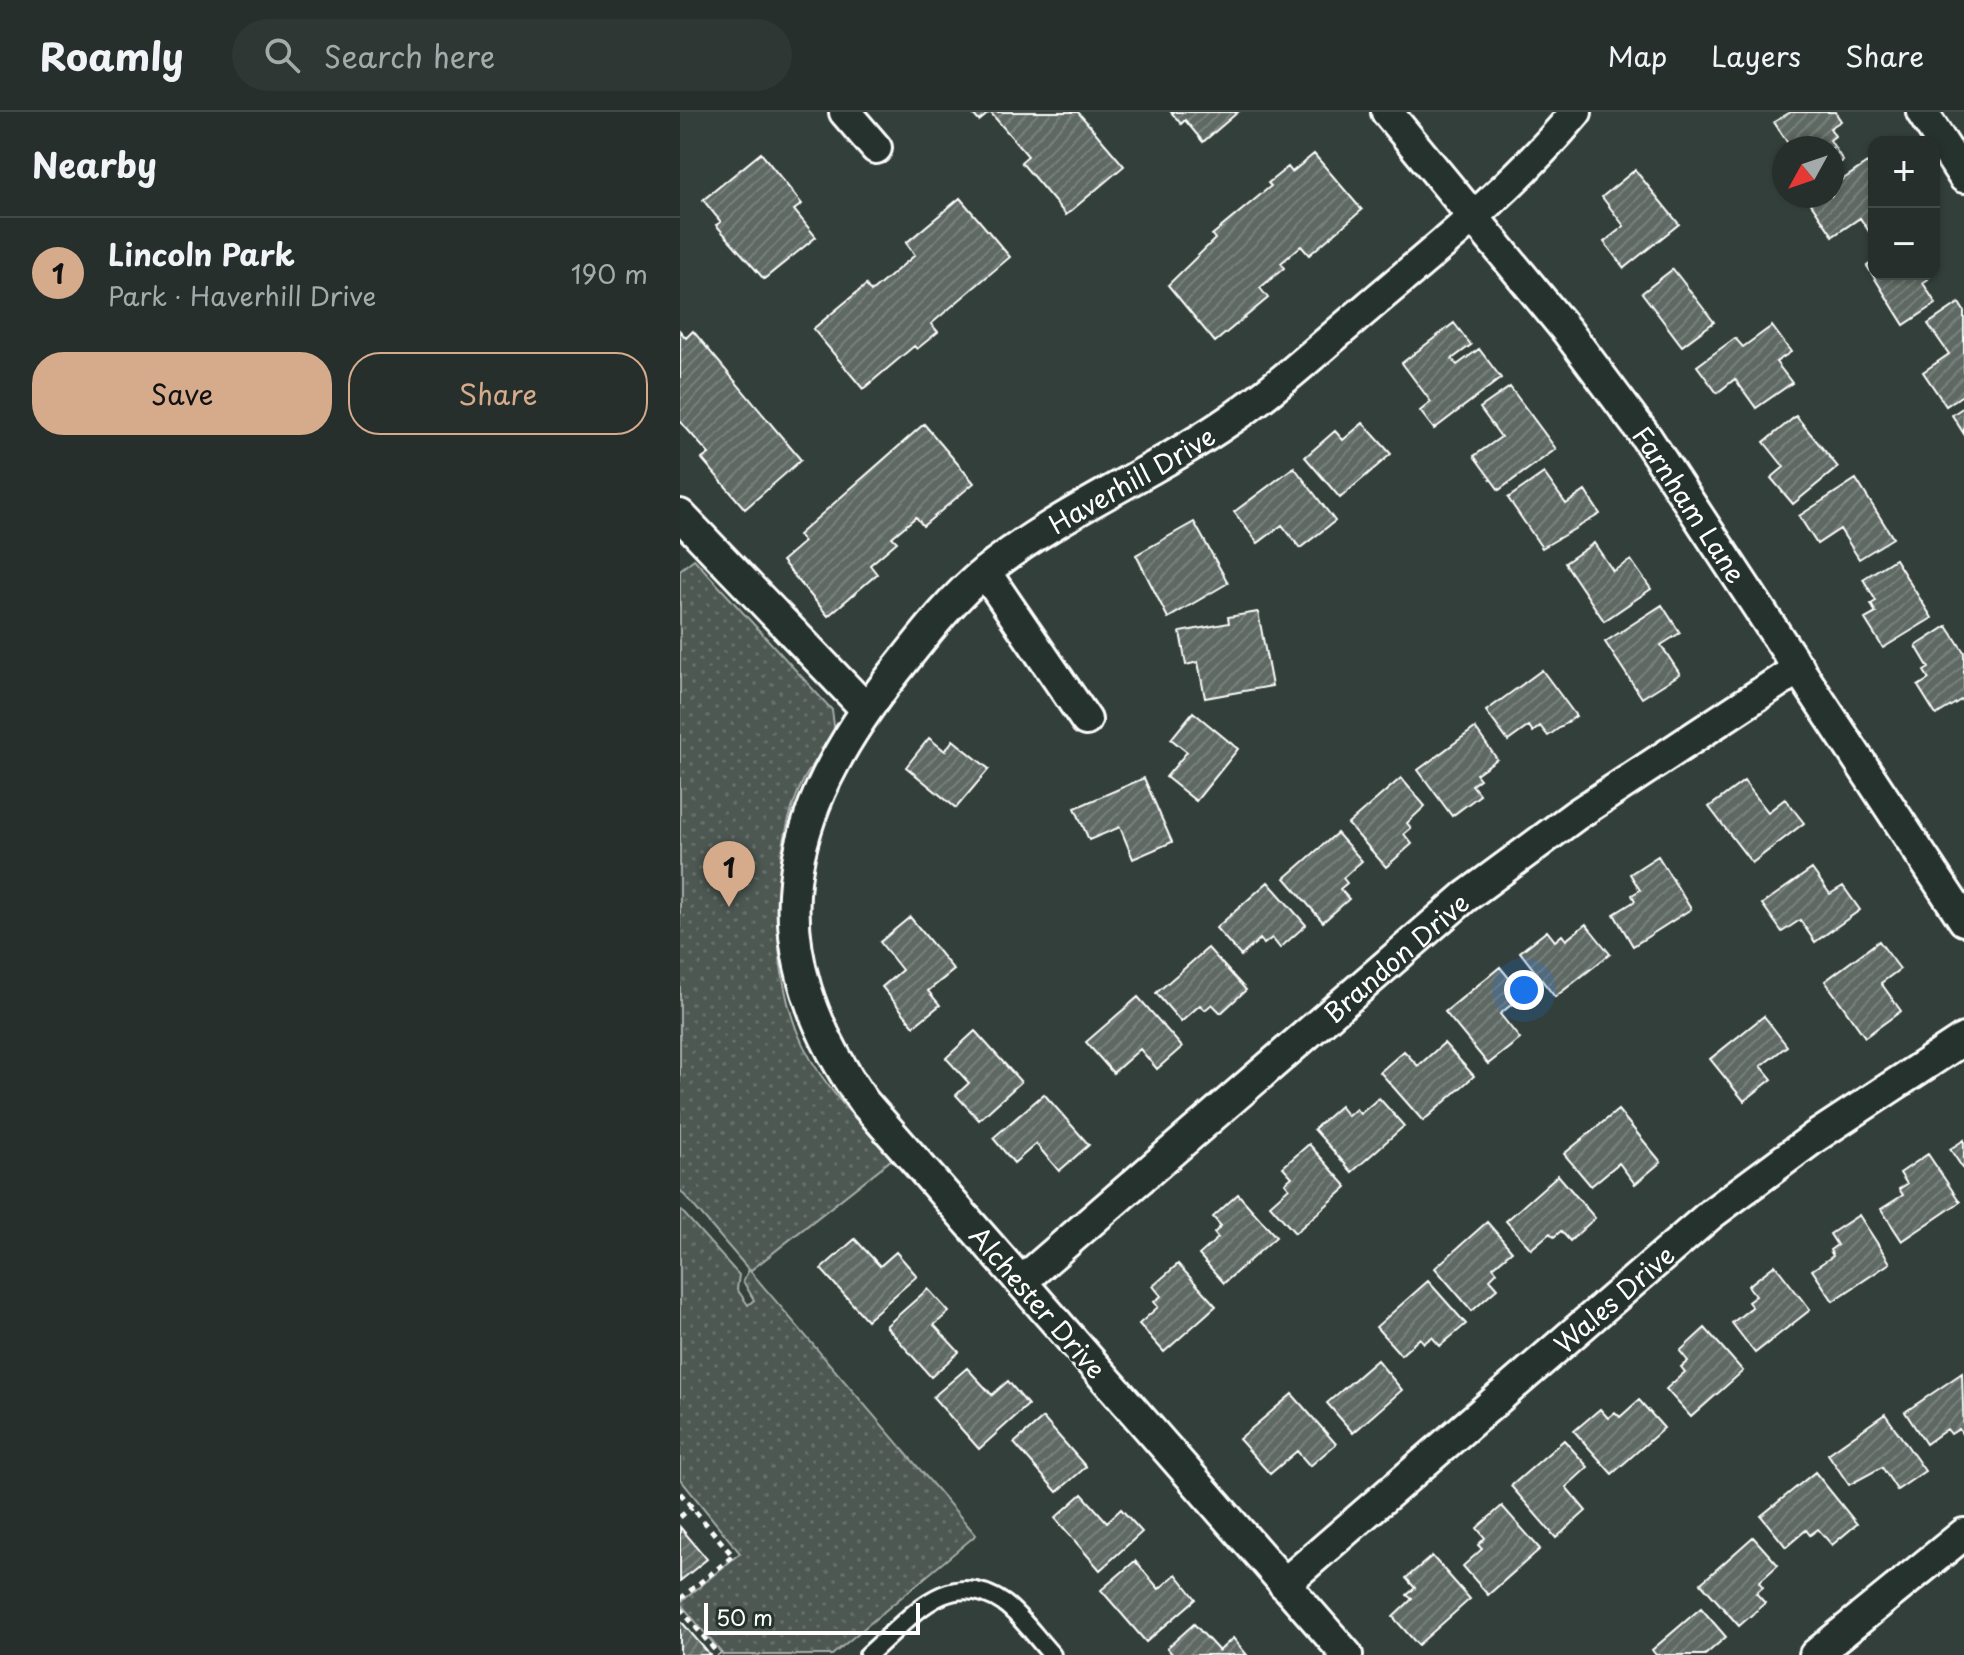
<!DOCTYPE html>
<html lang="en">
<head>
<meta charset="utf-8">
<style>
	:root { --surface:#262f2c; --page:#2e3734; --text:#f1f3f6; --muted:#a4a9a9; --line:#424a48; --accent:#d6ab8b }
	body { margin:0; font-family:"Playpen Sans",sans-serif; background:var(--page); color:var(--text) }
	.controls { position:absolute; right:24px; top:24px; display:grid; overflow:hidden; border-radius:16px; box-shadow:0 2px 6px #0004 }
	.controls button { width:72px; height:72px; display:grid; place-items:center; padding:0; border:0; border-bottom:2px solid var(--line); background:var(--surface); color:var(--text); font:40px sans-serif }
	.compass { position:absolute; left:1092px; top:24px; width:72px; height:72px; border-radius:50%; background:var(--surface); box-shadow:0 2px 6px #0004; rotate:230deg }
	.scale { position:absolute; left:24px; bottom:20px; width:216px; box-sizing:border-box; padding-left:8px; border:4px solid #fff; border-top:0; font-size:22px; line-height:28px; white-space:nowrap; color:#fff; -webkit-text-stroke:6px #26332d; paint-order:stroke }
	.you { position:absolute; left:844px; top:878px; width:28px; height:28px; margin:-20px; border:6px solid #fff; border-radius:50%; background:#1a73e8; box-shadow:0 0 0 12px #1a73e833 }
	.badge { display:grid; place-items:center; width:52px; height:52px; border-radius:50%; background:var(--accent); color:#111; font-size:26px; font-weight:700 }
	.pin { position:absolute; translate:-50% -66px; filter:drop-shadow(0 2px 4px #0008) }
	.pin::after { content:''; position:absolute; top:42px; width:28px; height:24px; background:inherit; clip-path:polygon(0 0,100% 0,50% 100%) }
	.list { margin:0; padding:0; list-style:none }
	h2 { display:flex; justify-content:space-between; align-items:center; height:104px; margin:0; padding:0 32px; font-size:34px }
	h2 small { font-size:26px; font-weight:400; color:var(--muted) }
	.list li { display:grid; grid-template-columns:52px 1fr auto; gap:24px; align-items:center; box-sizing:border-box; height:112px; padding:0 32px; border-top:2px solid var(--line) }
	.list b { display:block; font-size:30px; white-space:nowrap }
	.list p { margin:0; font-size:26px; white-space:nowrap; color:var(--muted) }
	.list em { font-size:26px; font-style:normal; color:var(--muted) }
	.actions { display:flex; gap:16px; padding:24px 32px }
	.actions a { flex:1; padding:18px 0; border:2px solid var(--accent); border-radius:32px; text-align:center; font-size:28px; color:var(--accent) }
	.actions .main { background:var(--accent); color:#111 }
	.icon { flex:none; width:44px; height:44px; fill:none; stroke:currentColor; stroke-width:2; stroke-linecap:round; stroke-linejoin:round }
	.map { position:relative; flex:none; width:1284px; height:1543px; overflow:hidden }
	header { display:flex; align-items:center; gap:48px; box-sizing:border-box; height:112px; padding:0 40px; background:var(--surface); border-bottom:2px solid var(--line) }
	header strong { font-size:38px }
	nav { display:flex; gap:44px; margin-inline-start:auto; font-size:28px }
	.search { width:560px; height:72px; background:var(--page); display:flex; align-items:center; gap:20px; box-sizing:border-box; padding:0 28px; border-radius:44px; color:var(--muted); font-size:30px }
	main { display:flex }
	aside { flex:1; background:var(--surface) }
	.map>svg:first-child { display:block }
</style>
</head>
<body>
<header>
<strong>Roamly</strong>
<div class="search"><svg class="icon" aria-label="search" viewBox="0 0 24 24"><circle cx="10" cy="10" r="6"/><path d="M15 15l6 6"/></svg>Search here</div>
<nav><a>Map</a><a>Layers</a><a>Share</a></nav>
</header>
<main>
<aside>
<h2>Nearby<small></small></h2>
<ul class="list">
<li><span class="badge">1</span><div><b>Lincoln Park</b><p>Park · Haverhill Drive</p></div><em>190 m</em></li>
</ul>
<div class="actions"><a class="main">Save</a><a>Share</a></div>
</aside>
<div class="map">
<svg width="1284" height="1543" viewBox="0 0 1284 1543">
	<defs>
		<pattern id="grass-dots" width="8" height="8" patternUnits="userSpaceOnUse" patternTransform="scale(2)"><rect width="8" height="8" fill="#4d5853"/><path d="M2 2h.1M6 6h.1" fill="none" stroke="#68716d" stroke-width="1.8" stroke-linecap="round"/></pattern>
		<pattern id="building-hatch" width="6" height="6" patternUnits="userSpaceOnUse" patternTransform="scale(2)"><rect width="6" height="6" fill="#5f6964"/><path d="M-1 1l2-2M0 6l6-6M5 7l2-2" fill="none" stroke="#77807b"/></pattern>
	</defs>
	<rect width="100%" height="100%" fill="#333f3a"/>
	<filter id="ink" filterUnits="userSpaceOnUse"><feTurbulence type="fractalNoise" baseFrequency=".0125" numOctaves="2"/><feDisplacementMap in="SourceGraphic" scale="16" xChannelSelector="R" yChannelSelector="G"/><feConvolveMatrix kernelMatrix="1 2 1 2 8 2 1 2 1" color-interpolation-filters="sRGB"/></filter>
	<g filter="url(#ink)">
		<!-- grass -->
		<path fill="url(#grass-dots)" stroke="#a6aca9" stroke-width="2" d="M14 447 152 598 155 621C145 636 133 651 124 667 90 734 90 850 117 919 136 968 178 1009 212 1047L70 1159 296 1423 152 1543H43L0 1491 60 1441 0 1367V1097L59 1163 57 1177 68 1193 74 1188 63 1169 69 1158 0 1078V458Z"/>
		<!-- building -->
		<path fill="url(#building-hatch)" stroke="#fff" stroke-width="2" d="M291 0H310L299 9Z
			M310 0H398L444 54 386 103 341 50 348 44Z
			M491 0H558L523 30 505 8 501 12Z
			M1111 0H1155L1161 9 1150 16 1155 24 1150 28 1163 49 1152 56V36H1111L1094 10Z
			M81 41 122 92 114 98 136 125 84 167 36 113 41 110 23 88Z
			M634 42 682 98 629 143 621 134 601 151 604 156 580 176 588 186 535 230 488 173 535 127 532 123 591 74 588 71 608 55 612 60Z
			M1187 51 1194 62V127L1180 106 1153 124 1130 90 1139 84H1152V75Z
			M955 58 999 112 944 156 924 130 944 114 922 85Z
			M280 86 330 145 251 212 258 220 237 237 234 234 183 277 133 217 186 173 191 180 235 143 226 131Z
			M1194 149V162H1244L1248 167 1243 171 1256 192 1224 213 1187 154Z
			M993 157 1034 210 1002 234 962 181Z
			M1279 191 1284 199V282L1266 294 1243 260 1269 242 1248 212Z
			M774 211 791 233 772 247 777 253 799 237 821 266 754 317 740 299 751 290 722 251Z
			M1092 214 1111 240 1096 250 1112 271 1076 296 1055 267 1037 281 1017 254 1055 226 1063 235Z
			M0 219 6 226 13 219 121 348 65 397 22 347 29 342 0 309Z
			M830 275 876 337 819 378 794 344 821 325 800 296Z
			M1284 295V322L1272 303Z
			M1116 304 1158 355 1113 392 1091 366 1104 355 1084 330Z
			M683 311 711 342 660 386 625 345 655 319 663 328Z
			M244 312 294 371 243 414 236 405 212 425 217 430 190 453 197 462 148 504 102 449 124 430 118 423Z
			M614 355 655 409 620 436 602 413 578 431 554 400Z
			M864 361 886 392 905 379 920 402 862 436 828 386Z
			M1176 367 1213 426 1179 447 1160 417 1137 432 1119 404Z
			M514 410 548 471 488 506 456 443Z
			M914 431 933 459 951 448 971 477 924 509 885 451Z
			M1215 447 1252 506 1203 536 1185 507 1196 501 1191 492 1196 489 1183 467Z
			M982 493 1000 521 981 533 1000 562 962 586 925 530Z
			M578 500 592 574 525 586 518 550 506 553 500 520 549 511 548 505Z
			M1267 514 1284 540V586L1256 603 1238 574 1249 567 1244 559 1249 556 1236 534Z
			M862 558 896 604 868 624 860 614 853 620 849 614 828 629 806 599Z
			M513 600 558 637 516 689 486 665 507 640 491 627Z
			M795 616 817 647 796 662 800 667 792 673 800 683 772 704 738 658Z
			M249 626 265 639 273 628 309 657 276 696 226 655Z
			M464 666 492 730 453 747 440 715 409 728 395 696Z
			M721 666 745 694 727 711 731 716 724 722 732 732 706 755 668 712Z
			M1064 669 1088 700 1105 687 1124 711 1072 751 1029 695Z
			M657 721 682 749 663 766 667 771 660 777 669 787 643 810 605 766Z
			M978 744 1011 797 953 834 934 802 955 789 952 783 960 778 950 762Z
			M1132 757 1150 782 1163 774 1180 798 1135 830 1120 808 1102 820 1082 792Z
			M588 770 626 813 600 836 592 826 584 832 580 827 561 844 536 816Z
			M230 805 274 858 248 879 260 893 234 914 202 875 222 858 200 830Z
			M906 812 930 842 875 885 840 840 867 819 875 829 882 823 886 828Z
			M1199 829 1220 857 1201 871 1221 899 1185 925 1145 869Z
			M528 836 566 878 541 901 532 892 525 898 520 893 501 910 476 881Z
			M820 855 843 883 820 902 840 927 808 952 765 900Z
			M458 885 502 935 477 957 460 937 433 961 406 930Z
			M1084 904 1107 934 1081 954 1092 967 1064 989 1030 947Z
			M295 919 341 970 299 1008 276 983 289 971 266 946Z
			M764 931 794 964 743 1009 700 960 724 939 738 954Z
			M364 982 409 1033 379 1059 356 1032 334 1051 313 1026Z
			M699 986 724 1014 672 1060 634 1017 660 994 668 1004 676 997 680 1002Z
			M938 998 981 1050 955 1072 939 1051 911 1074 884 1042Z
			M1284 1028V1058L1270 1037Z
			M629 1032 667 1075 615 1121 590 1093 609 1076 605 1071 612 1065 603 1055Z
			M1248 1042 1280 1090 1222 1129 1201 1097 1223 1083 1219 1077 1227 1072 1220 1061Z
			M878 1063 915 1106 890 1129 881 1119 874 1125 870 1121 851 1137 826 1109Z
			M558 1082 596 1125 544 1171 519 1143 538 1126 534 1121 541 1114 533 1105Z
			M1179 1103 1210 1151 1153 1189 1132 1158 1153 1144 1150 1138 1157 1133 1150 1122Z
			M807 1110 832 1139 813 1155 817 1160 810 1167 818 1176 792 1199 755 1156Z
			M175 1127 200 1154 216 1140 237 1164 187 1208 141 1157Z
			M498 1152 536 1194 484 1240 459 1212 478 1195 474 1190 481 1184 473 1174Z
			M1095 1153 1130 1198 1075 1241 1052 1211 1072 1195 1068 1190 1076 1184 1068 1174Z
			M748 1169 786 1212 760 1234 752 1225 744 1231 740 1226 721 1243 696 1215Z
			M248 1177 269 1200 254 1213 279 1240 251 1265 206 1214Z
			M1025 1216 1063 1259 1011 1305 986 1277 1005 1260 1001 1255 1008 1249 1000 1239Z
			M697 1248 722 1278 673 1321 647 1291Z
			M287 1256 312 1283 328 1269 348 1293 299 1337 253 1285Z
			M1282 1261 1284 1325 1279 1317 1271 1322 1267 1317 1246 1332 1225 1300Z
			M612 1282 656 1332 630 1354 617 1339 590 1362 559 1327Z
			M959 1288 984 1316 932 1362 894 1319 920 1297 928 1306 935 1300 940 1305Z
			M1205 1302 1245 1359 1217 1378 1202 1355 1169 1373 1148 1342Z
			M363 1306 406 1355 377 1380 334 1331Z
			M884 1328 908 1355 886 1375 906 1399 876 1426 831 1374Z
			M1135 1360 1177 1412 1152 1433 1138 1417 1130 1423 1126 1418 1106 1435 1081 1404Z
			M402 1382 427 1410 441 1397 462 1420 420 1458 375 1406Z
			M822 1394 860 1437 808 1483 783 1454 802 1437 798 1433 805 1426 797 1416Z
			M0 1415 27 1447 0 1469Z
			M1073 1425 1098 1453 1079 1470 1083 1475 1076 1481 1085 1491 1059 1514 1021 1471Z
			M752 1444 790 1487 738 1533 713 1505 732 1487 727 1483 735 1476 726 1466Z
			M455 1449 479 1477 496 1462 516 1487 466 1530 421 1478Z
			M1021 1496 1046 1525 1025 1543H976L972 1538Z
			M0 1508 30 1543H0Z
			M514 1512 539 1539 553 1526 567 1543H493L487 1536Z"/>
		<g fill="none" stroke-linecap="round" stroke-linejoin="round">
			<defs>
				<path id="lane" d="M188 1543C230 1507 268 1452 325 1492 342 1505 357 1527 372 1543"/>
				<g id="street">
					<path d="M165 0 196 36"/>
					<path id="s1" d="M707 0 887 219 966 325 1284 808"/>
					<path d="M1242 0 1284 65"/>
					<path d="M0 403 186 597"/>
					<path d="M305 460 406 608"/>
					<path id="s2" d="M341 1170 785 785 896 703 1119 556"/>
					<path id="s3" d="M604 1472 1031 1102 1135 1025 1284 927"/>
					<path id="s4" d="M667 1543 183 989C73 832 101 704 215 560 242 526 272 486 306 459 381 399 471 363 550 308 598 275 642 234 687 196 760 134 835 74 896 0"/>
					<path d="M1135 1543 1284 1422"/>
				</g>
			</defs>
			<!-- lane casing -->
			<use href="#lane" stroke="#fff" stroke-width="22"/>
			<!-- street casing -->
			<use href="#street" stroke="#fff" stroke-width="36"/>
			<!-- path -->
			<path stroke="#fff" stroke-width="5" stroke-dasharray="6 6" stroke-linecap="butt" d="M0 1381 53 1444 0 1487
				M0 1405 12 1395
				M0 1496 39 1543"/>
			<!-- lane -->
			<use href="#lane" stroke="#26332d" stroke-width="16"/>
			<!-- street -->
			<use href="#street" stroke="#26332d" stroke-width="30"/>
		</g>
	</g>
	<g text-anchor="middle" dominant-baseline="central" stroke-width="6" stroke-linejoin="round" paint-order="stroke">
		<!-- street labels -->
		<g font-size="26" fill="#fff" stroke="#26332d">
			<text stroke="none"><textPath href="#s4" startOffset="1514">Haverhill Drive</textPath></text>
			<text stroke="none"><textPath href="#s1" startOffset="496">Farnham Lane</textPath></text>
			<text stroke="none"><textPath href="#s2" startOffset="496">Brandon Drive</textPath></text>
			<text stroke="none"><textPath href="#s3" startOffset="436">Wales Drive</textPath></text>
			<text transform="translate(358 1190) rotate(49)">Alchester Drive</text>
		</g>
	</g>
</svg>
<div class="controls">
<button>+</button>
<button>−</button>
</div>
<svg class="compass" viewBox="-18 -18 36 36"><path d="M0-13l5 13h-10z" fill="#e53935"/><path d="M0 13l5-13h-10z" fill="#a4a9a9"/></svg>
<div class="scale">50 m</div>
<div class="you"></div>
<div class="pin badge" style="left:49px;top:795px">1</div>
</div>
</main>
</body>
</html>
